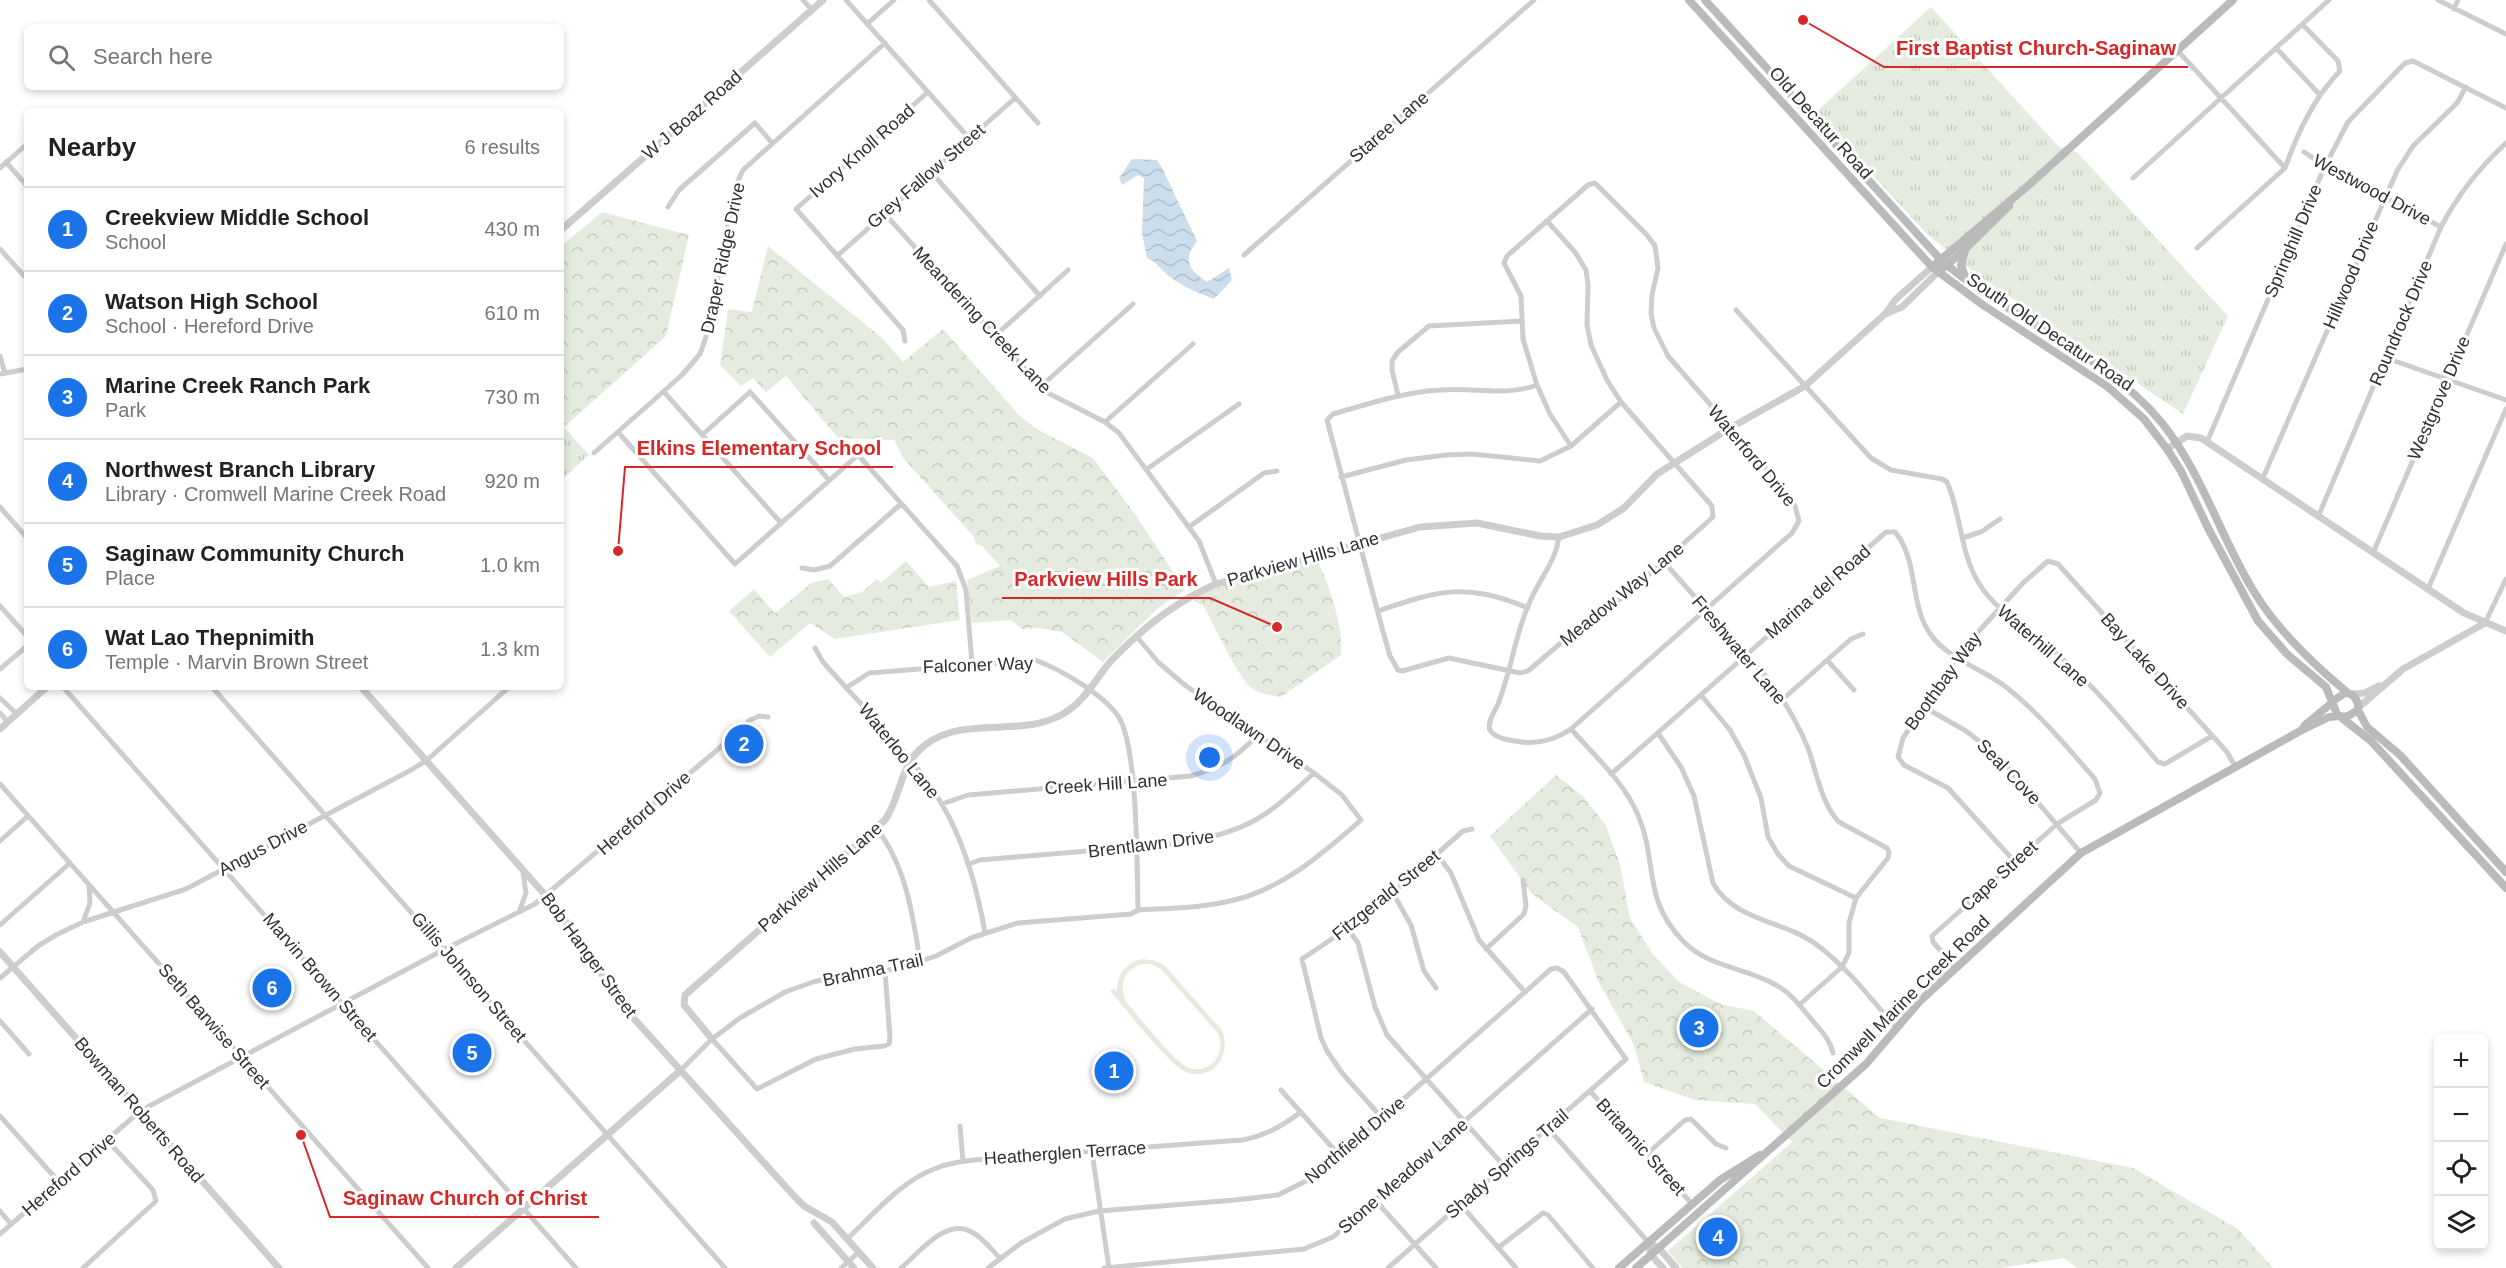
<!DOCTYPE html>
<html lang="en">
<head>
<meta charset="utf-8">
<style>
	:root { --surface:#fff; --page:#f6f6f6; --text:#222; --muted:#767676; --line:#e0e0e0; --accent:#1a73e8 }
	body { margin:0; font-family:Arial,sans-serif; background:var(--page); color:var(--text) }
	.controls { position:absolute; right:18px; bottom:18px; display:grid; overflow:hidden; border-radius:9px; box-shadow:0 3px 9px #0003 }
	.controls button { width:54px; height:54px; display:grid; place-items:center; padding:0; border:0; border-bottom:2px solid var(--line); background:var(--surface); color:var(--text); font:30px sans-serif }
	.you { position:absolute; left:1210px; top:758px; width:21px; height:21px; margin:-15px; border:4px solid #fff; border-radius:50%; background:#1a73e8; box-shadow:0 0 0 9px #1a73e833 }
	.badge { display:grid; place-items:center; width:39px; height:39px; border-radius:50%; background:var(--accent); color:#fff; font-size:20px; font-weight:700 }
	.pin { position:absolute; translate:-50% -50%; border:3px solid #fff; box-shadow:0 2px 6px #0006 }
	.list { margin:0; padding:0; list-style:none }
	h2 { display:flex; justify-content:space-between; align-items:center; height:78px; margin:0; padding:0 24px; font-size:26px }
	h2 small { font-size:20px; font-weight:400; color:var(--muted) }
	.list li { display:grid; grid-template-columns:39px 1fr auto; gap:18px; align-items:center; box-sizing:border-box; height:84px; padding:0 24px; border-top:2px solid var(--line) }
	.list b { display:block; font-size:22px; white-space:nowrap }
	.list p { margin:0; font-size:20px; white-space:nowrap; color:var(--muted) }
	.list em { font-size:20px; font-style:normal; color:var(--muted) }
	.icon { flex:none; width:33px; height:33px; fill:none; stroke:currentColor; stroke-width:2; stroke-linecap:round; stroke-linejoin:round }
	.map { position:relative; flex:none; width:2506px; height:1268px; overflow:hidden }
	.search { position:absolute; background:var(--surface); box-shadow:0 3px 9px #0003; left:24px; top:24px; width:540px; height:66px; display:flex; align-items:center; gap:15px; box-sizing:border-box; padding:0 21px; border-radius:9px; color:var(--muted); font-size:22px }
	.panel { position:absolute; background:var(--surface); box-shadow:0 3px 9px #0003; left:24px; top:108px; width:540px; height:582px; border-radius:9px }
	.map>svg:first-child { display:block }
</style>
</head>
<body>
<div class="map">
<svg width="2506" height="1268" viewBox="0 0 2506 1268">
	<defs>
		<pattern id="grass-tufts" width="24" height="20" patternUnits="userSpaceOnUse" patternTransform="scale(1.5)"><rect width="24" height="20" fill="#e5ecdf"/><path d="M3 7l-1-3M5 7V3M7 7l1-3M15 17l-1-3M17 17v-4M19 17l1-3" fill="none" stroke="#c5cbc0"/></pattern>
		<pattern id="forest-crowns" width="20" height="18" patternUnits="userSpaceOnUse" patternTransform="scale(1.5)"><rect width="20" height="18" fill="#e5ecdf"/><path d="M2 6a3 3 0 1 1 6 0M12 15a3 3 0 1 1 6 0" fill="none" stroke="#c5cbc0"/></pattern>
		<pattern id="water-waves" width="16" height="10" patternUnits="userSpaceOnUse" patternTransform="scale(1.5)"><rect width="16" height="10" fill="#ccdeeb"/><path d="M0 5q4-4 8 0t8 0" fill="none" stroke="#b0bfca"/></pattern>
	</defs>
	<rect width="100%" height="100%" fill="#fff"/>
	<!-- grass -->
	<path fill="url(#grass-tufts)" d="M1931 7 2059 147 2077 152 2228 316 2183 414 1975 273 1927 234 1815 113Z
		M561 424 589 455 561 480Z"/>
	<!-- forest -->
	<path fill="url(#forest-crowns)" d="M602 212 689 235 666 336 564 427 561 424V246Z
		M768 246 881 337 903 362 943 329 1017 413 1035 428 1093 458 1135 514 1185 590 1158 608 1103 662 1062 632 1038 628 1022 629 1011 620 972 623 967 580 1000 566 982 546 976 544 974 537 904 459 894 440 838 438 786 376 766 392 753 378 741 386 720 365 728 309 752 312Z
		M1316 559C1329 581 1344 630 1341 655L1281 697C1271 695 1258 694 1250 687 1234 670 1215 626 1203 605L1193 601 1195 597 1221 586Z
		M906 561 929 587 956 581 960 620 835 639 810 623 770 657 729 611 754 589 775 613 811 583 828 579 844 597 862 592 877 579 881 583Z
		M1556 775 1583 796 1605 824 1620 864 1630 918 1652 953 1679 982 1720 1004 1754 1011 1880 1118 2133 1168 2238 1229 2273 1268H2077L2064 1258 2001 1268H1682L1668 1251 1792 1142 1755 1104 1695 1100 1644 1082 1634 1045 1599 983 1578 927 1532 894 1490 836Z"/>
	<!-- garden -->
	<path fill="#e5ecdf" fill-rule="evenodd" d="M1143 959 1156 961 1164 965 1221 1029C1233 1052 1215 1081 1188 1073 1170 1067 1125 1008 1110 991L1114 988 1117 991C1117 974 1126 962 1143 959ZM1143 964H1151L1161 969 1217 1032C1222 1041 1222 1050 1216 1059 1210 1068 1197 1072 1187 1067 1173 1060 1137 1015 1126 1001 1118 984 1125 968 1143 964Z"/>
	<!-- water -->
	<path fill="url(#water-waves)" d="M1132 159 1157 160 1163 170 1197 241C1182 260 1189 270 1207 282L1229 268 1232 280 1214 299C1199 293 1183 287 1170 277 1161 270 1158 263 1147 258L1142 233 1144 178 1138 175 1122 185 1119 178Z"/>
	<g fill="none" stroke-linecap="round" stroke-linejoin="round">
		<!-- minor -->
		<path stroke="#cdcdcd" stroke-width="5" d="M803 0 812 10
			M846 0 969 138
			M929 0 1038 123
			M2438 0 2506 34
			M2454 9 2458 0
			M867 24 894 0
			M2277 49 2320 95
			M2177 50 2285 168 2197 248
			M2304 152 2325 166 2441 227
			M6 162 27 186
			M0 168 27 144
			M2285 168C2298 132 2313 99 2340 71L2338 61 2303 25
			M931 172 1040 296
			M2133 178 2329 0
			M668 207 679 190 755 123 772 143
			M884 213 1046 392 1105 422 1119 433 1199 541 1216 584
			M0 249 27 279
			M1244 255 1534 0
			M837 256 1015 98
			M1736 310 1871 458 1891 470 1942 479 1947 482C1961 514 1960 551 1978 582 1997 613 2029 629 2055 652 2093 685 2126 724 2158 762L2165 764 2212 736
			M995 336 1068 270
			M905 341 903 330 796 209 928 92
			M0 356 5 373
			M2386 358 2506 400
			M0 374 27 369
			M1537 385C1505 397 1474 387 1441 390 1403 392 1368 404 1333 414L1327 420 1382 628 1390 656 1398 670 1402 671 1449 658 1520 673 1528 671 1590 618 1625 596 1713 517 1712 506 1621 402 1607 380 1591 345 1587 325 1588 285 1586 270 1575 252 1547 221
			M1040 387 1133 304
			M664 392 781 523
			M1398 395 1392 370V361L1398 352 1429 326 1522 321
			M1105 422 1193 344
			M618 432 735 564 858 455 957 566 966 590 972 663
			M702 435 750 392 829 480
			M2207 442 2325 166 2348 122 2405 63 2413 61 2506 108
			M594 453 682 375 700 354 708 331 735 187 743 170 885 43
			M1147 469 1239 404
			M1341 477 1406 460 1446 455 1472 454 1540 461 1571 446 1621 402
			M2262 480 2397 171 2413 146 2457 103 2466 87
			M0 507 27 538
			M2318 517 2441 227C2458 194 2479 168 2506 143
			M1189 527 1264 473 1277 471
			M1559 537C1556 560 1543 574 1533 595 1516 629 1512 668 1498 704 1495 711 1487 722 1490 730 1494 737 1507 740 1515 741 1535 745 1555 740 1571 729L1792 533 1799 521 1795 506 1784 489 1668 356 1654 328 1651 313 1652 295 1658 268 1655 246 1647 235 1595 183 1588 185 1507 256 1504 263 1521 296 1523 339 1537 385 1550 414 1571 446
			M1962 538 1981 532 2000 519
			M2373 553 2506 244
			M1664 562 1768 679C1784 700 1798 724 1808 748 1817 773 1821 803 1839 822L1887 848 1889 852 1888 858 1856 898 1849 923V953L1842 967 1799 1005
			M802 568 814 570 830 566 901 504
			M2428 589 2506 409
			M0 606 27 636
			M1378 611C1440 590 1465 582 1528 608
			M2485 623 2506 579
			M815 648 823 662C865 710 918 759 948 815 967 852 978 892 985 933
			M1827 660 1854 690
			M0 669 27 646
			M63 687 576 1268
			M212 687 725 1268
			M846 688 869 673 1035 660C1060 669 1103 694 1118 716 1138 744 1137 870 1138 910
			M1701 695 1730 730 1744 755 1761 798 1768 837 1778 854 1789 866 1856 898
			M0 698 17 714
			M1783 699 1851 639 1863 634
			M1924 707 1966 731 1998 756 2081 853
			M0 713 8 722
			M1571 729C1595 756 1624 782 1638 815 1658 862 1642 899 1683 941 1709 968 1745 967 1776 985 1791 993 1801 1007 1812 1020 1821 1031 1830 1039 1833 1053
			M1658 733 1681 767 1694 796 1713 883C1735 922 1784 920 1817 945 1848 968 1872 1000 1897 1029
			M1611 774 1886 532H1895C1919 560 1909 606 1931 635 1948 659 1983 669 2006 687 2039 713 2067 747 2095 779L2100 793 2096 800 2057 824 1932 936 1933 942 1955 967
			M0 784 428 1268
			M942 804 968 795 1191 776C1223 766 1234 759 1258 735
			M877 829C906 866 913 916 920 961
			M0 841 28 816
			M1437 854 1451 873 1479 940 1525 992
			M2015 862 1948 788 1904 765 1898 757 1903 738 1958 656 1978 632 2023 583 2048 561 2058 564 2227 752 2235 766
			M969 864 980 860 1183 843C1249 831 1266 817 1314 773
			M1393 893 1411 925 1424 971 1436 988
			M519 912 526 893 523 872
			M83 922 90 903 89 886
			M0 925 70 863
			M1348 929 1358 943 1375 1007 1387 1035 1504 1166
			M1486 949 1524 914 1526 906 1523 880
			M0 978 38 946 56 935 83 922 186 889 413 769 427 760 509 687
			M0 1021 29 1054
			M712 1039 757 1089 816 1059 855 1049 884 1046 889 1044 890 1038 885 971
			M681 1070 712 1039 740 1018 785 992 813 982 843 975 885 971 915 963 936 956 971 938 1018 923 1131 914 1138 910C1170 908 1203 908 1234 900 1284 888 1323 853 1361 820L1342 795 1314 773 1186 686 1159 663 1137 637
			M1281 1090 1339 1155
			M1590 1091 1692 1204
			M0 1116 59 1182
			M1382 1118 1342 1073 1327 1051 1321 1038 1302 959 1366 916 1463 831 1472 829
			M960 1126 963 1161
			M1548 1128 1648 1242
			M1092 1152 1109 1268
			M1647 1154 1685 1120 1691 1119 1716 1144 1726 1148
			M1376 1201 1436 1268
			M1461 1205 1516 1268
			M0 1211 11 1224
			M0 1234 140 1111 445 949 535 904 716 751 750 720 759 716 768 717
			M847 1239C873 1215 900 1182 934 1169 950 1162 967 1161 984 1159L1242 1140C1265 1136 1282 1126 1301 1112
			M1498 1248 1543 1213 1548 1215 1593 1268
			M83 1268 156 1201 153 1190 107 1140
			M841 1268 859 1252
			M901 1268C919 1253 946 1217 972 1232 983 1238 991 1249 1000 1258
			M988 1268 1021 1243 1065 1219 1099 1211 1235 1200 1278 1195 1314 1177 1331 1163 1551 969 1557 968 1564 972 1626 1059 1388 1268
			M1104 1268 1304 1249 1333 1237 1592 1009"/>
		<!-- tertiary -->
		<path stroke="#cdcdcd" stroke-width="7" d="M561 230 823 0
			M1885 314 1902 307 1938 272
			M2167 449 2187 436 2201 438 2464 613 2506 631
			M361 687 546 896 583 944 619 1002 794 1196 804 1206 832 1222 873 1268
			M2352 694 2365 693 2379 686
			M2358 708 2403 669 2485 623
			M0 729 47 687
			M0 952 279 1268
			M712 1039 684 1005 685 995 885 820C902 795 899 765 925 745 964 715 1019 738 1061 715 1084 703 1094 681 1110 662 1140 630 1175 602 1216 584L1420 527 1477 523 1540 536 1559 537 1597 525 1624 508 1657 474 1730 428 1805 386 1885 314 1896 299 1932 267
			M814 1223 854 1268
			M1648 1242 1659 1248 1676 1268
			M1648 1242 1651 1255 1663 1268
			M456 1268 681 1070"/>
		<!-- secondary -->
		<path stroke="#bababa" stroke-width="8" d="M1689 0 1932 267 1983 305 2108 387 2144 419 2167 449 2181 471 2208 528 2258 621 2287 654 2326 687 2337 714 2371 741 2506 888
			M1705 0 1940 259C2008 319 2104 352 2162 423 2202 473 2220 536 2253 590 2276 629 2313 664 2348 693
			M1965 251 1961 265 1965 276
			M1932 267 2030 184 2233 0
			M1938 272 1958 256 2009 206
			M2333 701 2345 693C2354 693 2359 701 2358 710L2348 716 2342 717
			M2358 710 2367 727 2400 755 2506 872
			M2302 730 2305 725 2333 702
			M1619 1268 1720 1180 1760 1155
			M1636 1268 1866 1064 1920 1001 2081 853 2302 730 2329 717 2340 716"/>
	</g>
	<g text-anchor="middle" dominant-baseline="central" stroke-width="6" stroke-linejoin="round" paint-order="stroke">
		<!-- street labels -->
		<g font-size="18" fill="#303030" stroke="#fff">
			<text transform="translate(692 115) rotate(-41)">W J Boaz Road</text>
			<text transform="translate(1821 123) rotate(48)">Old Decatur Road</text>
			<text transform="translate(1389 127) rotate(-41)">Staree Lane</text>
			<text transform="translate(862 151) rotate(-41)">Ivory Knoll Road</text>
			<text transform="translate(926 176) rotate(-41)">Grey Fallow Street</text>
			<text transform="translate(2372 190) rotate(28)">Westwood Drive</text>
			<text transform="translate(2293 241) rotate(-67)">Springhill Drive</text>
			<text transform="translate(723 258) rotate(-78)">Draper Ridge Drive</text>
			<text transform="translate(2351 275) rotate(-67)">Hillwood Drive</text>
			<text transform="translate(982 320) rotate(47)">Meandering Creek Lane</text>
			<text transform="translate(2401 323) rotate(-67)">Roundrock Drive</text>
			<text transform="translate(2050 332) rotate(34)">South Old Decatur Road</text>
			<text transform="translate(2439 398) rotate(-67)">Westgrove Drive</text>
			<text transform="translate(1752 456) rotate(50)">Waterford Drive</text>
			<text transform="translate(1303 559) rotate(-16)">Parkview Hills Lane</text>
			<text transform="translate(1818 592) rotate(-41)">Marina del Road</text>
			<text transform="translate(1622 594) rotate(-39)">Meadow Way Lane</text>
			<text transform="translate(2043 646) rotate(41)">Waterhill Lane</text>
			<text transform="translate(1739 650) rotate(50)">Freshwater Lane</text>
			<text transform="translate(2145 661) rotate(48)">Bay Lake Drive</text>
			<text transform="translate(978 665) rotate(-2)">Falconer Way</text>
			<text transform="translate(1943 681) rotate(-54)">Boothbay Way</text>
			<text transform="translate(1249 729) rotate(34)">Woodlawn Drive</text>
			<text transform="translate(899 751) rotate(51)">Waterloo Lane</text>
			<text transform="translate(2009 772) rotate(46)">Seal Cove</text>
			<text transform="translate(1106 784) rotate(-4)">Creek Hill Lane</text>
			<text transform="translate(644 813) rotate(-41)">Hereford Drive</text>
			<text transform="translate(1151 844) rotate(-7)">Brentlawn Drive</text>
			<text transform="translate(263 848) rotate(-28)">Angus Drive</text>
			<text transform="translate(1999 876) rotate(-42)">Cape Street</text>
			<text transform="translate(820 877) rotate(-41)">Parkview Hills Lane</text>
			<text transform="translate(1386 895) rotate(-39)">Fitzgerald Street</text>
			<text transform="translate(589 955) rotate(54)">Bob Hanger Street</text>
			<text transform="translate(873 970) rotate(-12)">Brahma Trail</text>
			<text transform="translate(320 977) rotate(49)">Marvin Brown Street</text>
			<text transform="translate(469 977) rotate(49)">Gillis Johnson Street</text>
			<text transform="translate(1903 1002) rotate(-45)">Cromwell Marine Creek Road</text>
			<text transform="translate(214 1026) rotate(49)">Seth Barwise Street</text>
			<text transform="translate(139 1110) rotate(49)">Bowman Roberts Road</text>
			<text transform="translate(1355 1140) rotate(-40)">Northfield Drive</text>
			<text transform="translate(1641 1147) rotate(48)">Britannic Street</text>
			<text transform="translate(1065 1153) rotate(-4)">Heatherglen Terrace</text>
			<text transform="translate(1507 1164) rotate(-41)">Shady Springs Trail</text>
			<text transform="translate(69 1174) rotate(-41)">Hereford Drive</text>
			<text transform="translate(1403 1176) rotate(-41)">Stone Meadow Lane</text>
		</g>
	</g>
	<!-- callouts -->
	<path fill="none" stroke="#d62828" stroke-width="2" d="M1803 20L1884 67H2188M618 551L625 467H893M1277 627L1210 598H1002M301 1135L330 1217H599"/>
	<g fill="#d62828" stroke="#fff" stroke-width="2">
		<circle cx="1803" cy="20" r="6"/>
		<circle cx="618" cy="551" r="6"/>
		<circle cx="1277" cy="627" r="6"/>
		<circle cx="301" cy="1135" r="6"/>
	</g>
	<g font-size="20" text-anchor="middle" font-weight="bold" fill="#d62828" stroke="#fff" stroke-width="6" stroke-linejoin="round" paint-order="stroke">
		<text x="2036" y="55">First Baptist Church-Saginaw</text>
		<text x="759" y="455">Elkins Elementary School</text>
		<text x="1106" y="586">Parkview Hills Park</text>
		<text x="465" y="1205">Saginaw Church of Christ</text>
	</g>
</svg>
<div class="controls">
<button>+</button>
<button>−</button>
<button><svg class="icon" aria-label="locate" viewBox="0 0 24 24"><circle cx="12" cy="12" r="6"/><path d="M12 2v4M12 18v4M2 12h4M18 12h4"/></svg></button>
<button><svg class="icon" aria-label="layers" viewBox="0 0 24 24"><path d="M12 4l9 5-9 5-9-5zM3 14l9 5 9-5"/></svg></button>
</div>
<div class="you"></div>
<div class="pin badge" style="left:1114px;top:1071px">1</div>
<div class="pin badge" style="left:744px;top:744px">2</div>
<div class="pin badge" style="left:1699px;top:1028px">3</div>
<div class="pin badge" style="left:1718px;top:1237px">4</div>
<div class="pin badge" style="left:472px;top:1053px">5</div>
<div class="pin badge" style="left:272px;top:988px">6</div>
<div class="search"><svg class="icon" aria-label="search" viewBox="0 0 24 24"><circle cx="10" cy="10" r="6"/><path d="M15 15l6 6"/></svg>Search here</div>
<section class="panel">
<h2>Nearby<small>6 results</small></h2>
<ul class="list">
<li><span class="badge">1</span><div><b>Creekview Middle School</b><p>School</p></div><em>430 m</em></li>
<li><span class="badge">2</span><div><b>Watson High School</b><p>School · Hereford Drive</p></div><em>610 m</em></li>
<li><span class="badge">3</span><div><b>Marine Creek Ranch Park</b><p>Park</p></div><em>730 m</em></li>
<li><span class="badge">4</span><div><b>Northwest Branch Library</b><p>Library · Cromwell Marine Creek Road</p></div><em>920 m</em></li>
<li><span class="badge">5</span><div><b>Saginaw Community Church</b><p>Place</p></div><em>1.0 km</em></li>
<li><span class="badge">6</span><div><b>Wat Lao Thepnimith</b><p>Temple · Marvin Brown Street</p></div><em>1.3 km</em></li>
</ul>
</section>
</div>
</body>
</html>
